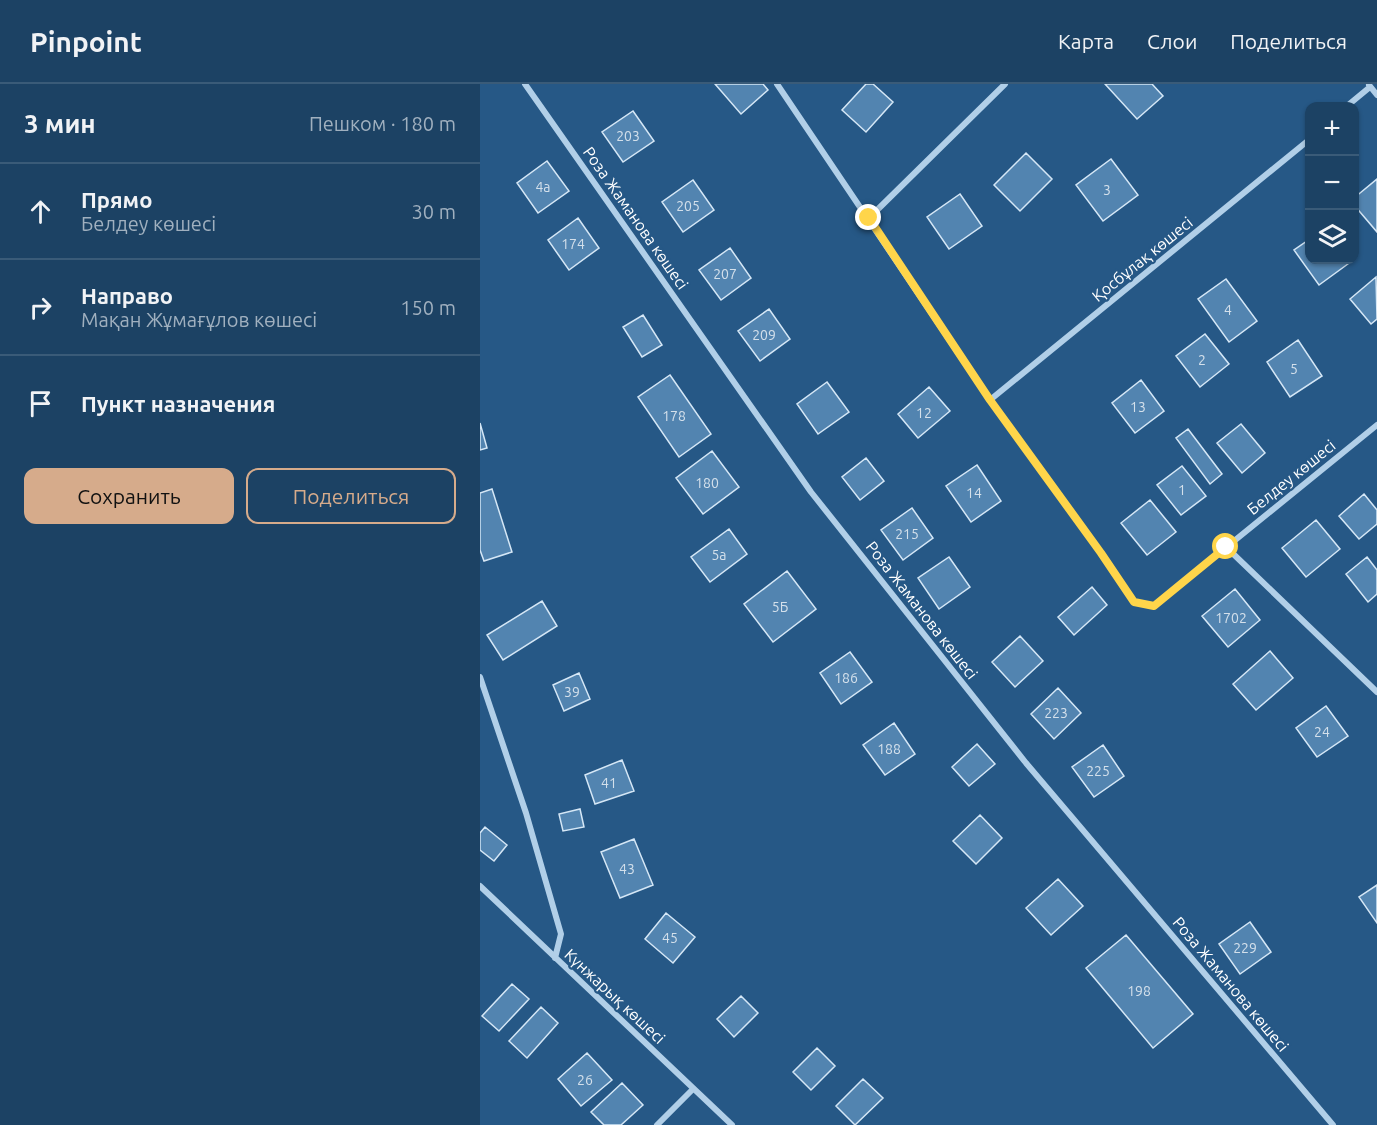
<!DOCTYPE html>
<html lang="ru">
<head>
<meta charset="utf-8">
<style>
	:root { --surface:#1c4264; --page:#294d6d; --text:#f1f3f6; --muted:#a0b0bf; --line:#3a5b78; --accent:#d6ab8b }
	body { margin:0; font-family:Ubuntu,sans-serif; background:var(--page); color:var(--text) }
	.controls { position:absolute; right:18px; top:18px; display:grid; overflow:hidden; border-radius:12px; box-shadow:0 2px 4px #0004 }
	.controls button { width:54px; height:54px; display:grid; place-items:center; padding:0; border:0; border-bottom:2px solid var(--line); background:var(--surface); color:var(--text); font:30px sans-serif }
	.stop { position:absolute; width:18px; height:18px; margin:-14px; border:4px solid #ffd54a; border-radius:50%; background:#fff }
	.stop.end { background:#ffd54a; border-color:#fff; box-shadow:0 2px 6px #0008 }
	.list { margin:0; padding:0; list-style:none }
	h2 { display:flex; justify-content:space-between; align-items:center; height:78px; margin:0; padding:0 24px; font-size:26px }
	h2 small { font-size:20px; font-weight:400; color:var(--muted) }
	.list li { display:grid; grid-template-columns:39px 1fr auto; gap:18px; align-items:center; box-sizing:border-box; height:96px; padding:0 24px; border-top:2px solid var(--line) }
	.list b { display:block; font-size:22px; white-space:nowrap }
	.list p { margin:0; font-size:20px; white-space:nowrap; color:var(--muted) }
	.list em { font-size:20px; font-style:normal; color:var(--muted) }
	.actions { display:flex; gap:12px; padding:18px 24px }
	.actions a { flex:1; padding:14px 0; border:2px solid var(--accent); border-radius:12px; text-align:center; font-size:21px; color:var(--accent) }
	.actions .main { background:var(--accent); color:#111 }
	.icon { flex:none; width:33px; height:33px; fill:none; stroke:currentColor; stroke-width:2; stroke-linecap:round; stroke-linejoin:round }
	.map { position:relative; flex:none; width:897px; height:1041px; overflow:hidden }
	header { display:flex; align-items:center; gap:36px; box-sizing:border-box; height:84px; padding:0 30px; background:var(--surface); border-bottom:2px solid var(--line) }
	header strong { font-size:28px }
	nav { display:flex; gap:33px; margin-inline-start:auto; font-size:21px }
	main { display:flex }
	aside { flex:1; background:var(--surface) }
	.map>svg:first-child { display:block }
</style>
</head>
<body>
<header>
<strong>Pinpoint</strong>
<nav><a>Карта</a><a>Слои</a><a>Поделиться</a></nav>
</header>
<main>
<aside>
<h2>3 мин<small>Пешком · 180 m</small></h2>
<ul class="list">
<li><svg class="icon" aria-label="ahead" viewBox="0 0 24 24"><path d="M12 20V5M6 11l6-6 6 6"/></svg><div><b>Прямо</b><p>Белдеу көшесі</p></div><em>30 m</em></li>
<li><svg class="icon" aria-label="right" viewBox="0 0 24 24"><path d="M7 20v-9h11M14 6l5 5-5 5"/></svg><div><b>Направо</b><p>Мақан Жұмағұлов көшесі</p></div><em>150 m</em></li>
<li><svg class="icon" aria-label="arrive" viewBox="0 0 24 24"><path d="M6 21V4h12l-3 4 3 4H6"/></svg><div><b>Пункт назначения</b></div></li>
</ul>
<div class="actions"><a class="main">Сохранить</a><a>Поделиться</a></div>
</aside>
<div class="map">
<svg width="897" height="1041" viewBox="0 0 897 1041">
	<rect width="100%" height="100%" fill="#265886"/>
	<!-- building -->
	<path fill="#5284b0" stroke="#d5e7f6" stroke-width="1.5" d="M235 0H283L288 6 261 30Z
		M386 0H393L413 18 386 48 362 26Z
		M625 0H672L683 12 657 35Z
		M153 27 174 57 143 78 122 48Z
		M546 69 572 95 540 127 514 101Z
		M631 75 658 111 623 137 596 101Z
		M67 77 89 107 58 129 37 99Z
		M897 95V148L874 121V114Z
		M213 96 234 126 203 148 182 118Z
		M480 110 502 142 469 165 447 133Z
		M98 134 119 164 89 186 68 156Z
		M830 155V176H871L872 177 839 201 814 166Z
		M250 164 271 194 241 216 219 186Z
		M896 193 897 235 891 240 870 215Z
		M746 195 777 237 749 258 718 215Z
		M289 225 310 255 280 277 258 247Z
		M163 231 182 261 162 273 143 243Z
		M725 250 749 280 720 303 696 272Z
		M818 256 842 292 810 313 787 278Z
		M190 291 231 350 199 373 158 313Z
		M661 296 684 327 655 349 632 319Z
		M347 298 369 328 338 350 317 320Z
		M449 303 470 327 438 354 418 330Z
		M0 339 7 364 0 366Z
		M761 340 785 369 762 389 737 359Z
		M708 345 742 390 730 400 696 354Z
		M232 367 259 403 223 430 196 394Z
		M386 374 404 397 380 416 362 393Z
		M497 381 521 417 491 438 466 402Z
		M702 382 726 412 701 431 677 401Z
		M12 405 32 468 4 477 0 466V409Z
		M884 410 897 426V440L879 455 859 432Z
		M670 416 696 448 667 471 641 439Z
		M432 424 453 454 423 476 401 446Z
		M836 436 860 465 826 493 802 464Z
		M249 445 267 470 230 498 211 473Z
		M469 473 490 503 459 525 438 494Z
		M887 473 897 486V510L888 518 866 490Z
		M307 487 336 525 293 558 264 520Z
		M612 503 627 521 594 551 578 533Z
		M755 505 780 536 748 563 722 532Z
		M62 517 77 542 23 576 7 551Z
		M540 552 563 577 535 603 512 578Z
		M790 567 813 594 776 626 753 600Z
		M370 568 392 598 361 620 340 589Z
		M99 589 110 615 84 627 73 601Z
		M578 604 601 629 574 655 551 630Z
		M846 622 868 652 837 673 816 644Z
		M414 639 435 670 405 691 383 661Z
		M497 660 515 680 489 702 472 683Z
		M623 661 644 692 614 713 592 683Z
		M142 676 154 707 115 720 105 691Z
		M100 725 104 743 83 747 79 730Z
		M500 731 522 754 496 780 473 757Z
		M5 743 27 761 14 777 0 766V749Z
		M154 755 173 801 140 814 121 768Z
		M578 795 603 822 571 851 546 824Z
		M897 801V839L879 813Z
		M186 829 215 853 193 879 165 855Z
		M770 838 791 868 760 890 739 860Z
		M646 851 713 930 673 964 606 884Z
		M32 900 49 915 19 947 2 932Z
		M261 912 278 929 254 953 237 935Z
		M61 923 78 939 47 974 29 957Z
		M337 964 355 982 331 1006 313 988Z
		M107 969 132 996 101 1022 78 995Z
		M383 995 403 1014 375 1041 356 1022Z
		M142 999 163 1021 141 1041H124L111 1028Z"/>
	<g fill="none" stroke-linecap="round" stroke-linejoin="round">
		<!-- street -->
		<path stroke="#b1cfe8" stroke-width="6" d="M45 0 331 408 546 679 853 1041
			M297 0 510 316 621 469 654 518 674 522 897 341
			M889 1 897 11
			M867 22 890 3
			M389 134 525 0
			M510 316 830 55
			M746 463 897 608
			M0 593 46 729 81 850 75 874
			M0 802 252 1041
			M177 1041 213 1005"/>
	</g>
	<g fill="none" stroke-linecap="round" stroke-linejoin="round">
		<!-- route -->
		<path stroke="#ffd54a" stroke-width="8" d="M389 134 510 316 621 469 654 518 674 522 746 463"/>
	</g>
	<g text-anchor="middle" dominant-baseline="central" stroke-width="4.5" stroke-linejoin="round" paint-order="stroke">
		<!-- number labels -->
		<g font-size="14" fill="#d4e0eb">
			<text x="148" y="52">203</text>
			<text x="63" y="103">4а</text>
			<text x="627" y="106">3</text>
			<text x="208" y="122">205</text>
			<text x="93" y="160">174</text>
			<text x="245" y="190">207</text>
			<text x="748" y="226">4</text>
			<text x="284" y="251">209</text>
			<text x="722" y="276">2</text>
			<text x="814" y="285">5</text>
			<text x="658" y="323">13</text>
			<text x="444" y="329">12</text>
			<text x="194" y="332">178</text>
			<text x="227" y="399">180</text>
			<text x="702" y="406">1</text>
			<text x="494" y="409">14</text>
			<text x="427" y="450">215</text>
			<text x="239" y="471">5а</text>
			<text x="300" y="523">5Б</text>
			<text x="751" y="534">1702</text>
			<text x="366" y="594">186</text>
			<text x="92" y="608">39</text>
			<text x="576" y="629">223</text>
			<text x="842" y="648">24</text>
			<text x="409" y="665">188</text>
			<text x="618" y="687">225</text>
			<text x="129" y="699">41</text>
			<text x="147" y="785">43</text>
			<text x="190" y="854">45</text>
			<text x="765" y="864">229</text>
			<text x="659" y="907">198</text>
			<text x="105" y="996">26</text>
		</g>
		<!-- street labels -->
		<g font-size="16" fill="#fff" stroke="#265886">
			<text transform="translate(156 134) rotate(55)">Роза Жаманова көшесі</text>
			<text transform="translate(662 175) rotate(-39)">Қосбұлақ көшесі</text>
			<text transform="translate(811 393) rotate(-39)">Белдеу көшесі</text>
			<text transform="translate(442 526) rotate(52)">Роза Жаманова көшесі</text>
			<text transform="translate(751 900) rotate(50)">Роза Жаманова көшесі</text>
			<text transform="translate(135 912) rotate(43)">Күнжарық көшесі</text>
		</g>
	</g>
</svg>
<div class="controls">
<button>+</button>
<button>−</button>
<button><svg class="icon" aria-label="layers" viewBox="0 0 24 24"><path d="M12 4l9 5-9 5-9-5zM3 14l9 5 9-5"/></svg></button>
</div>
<div class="stop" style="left:746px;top:463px"></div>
<div class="stop end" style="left:389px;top:134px"></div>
</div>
</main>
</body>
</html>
